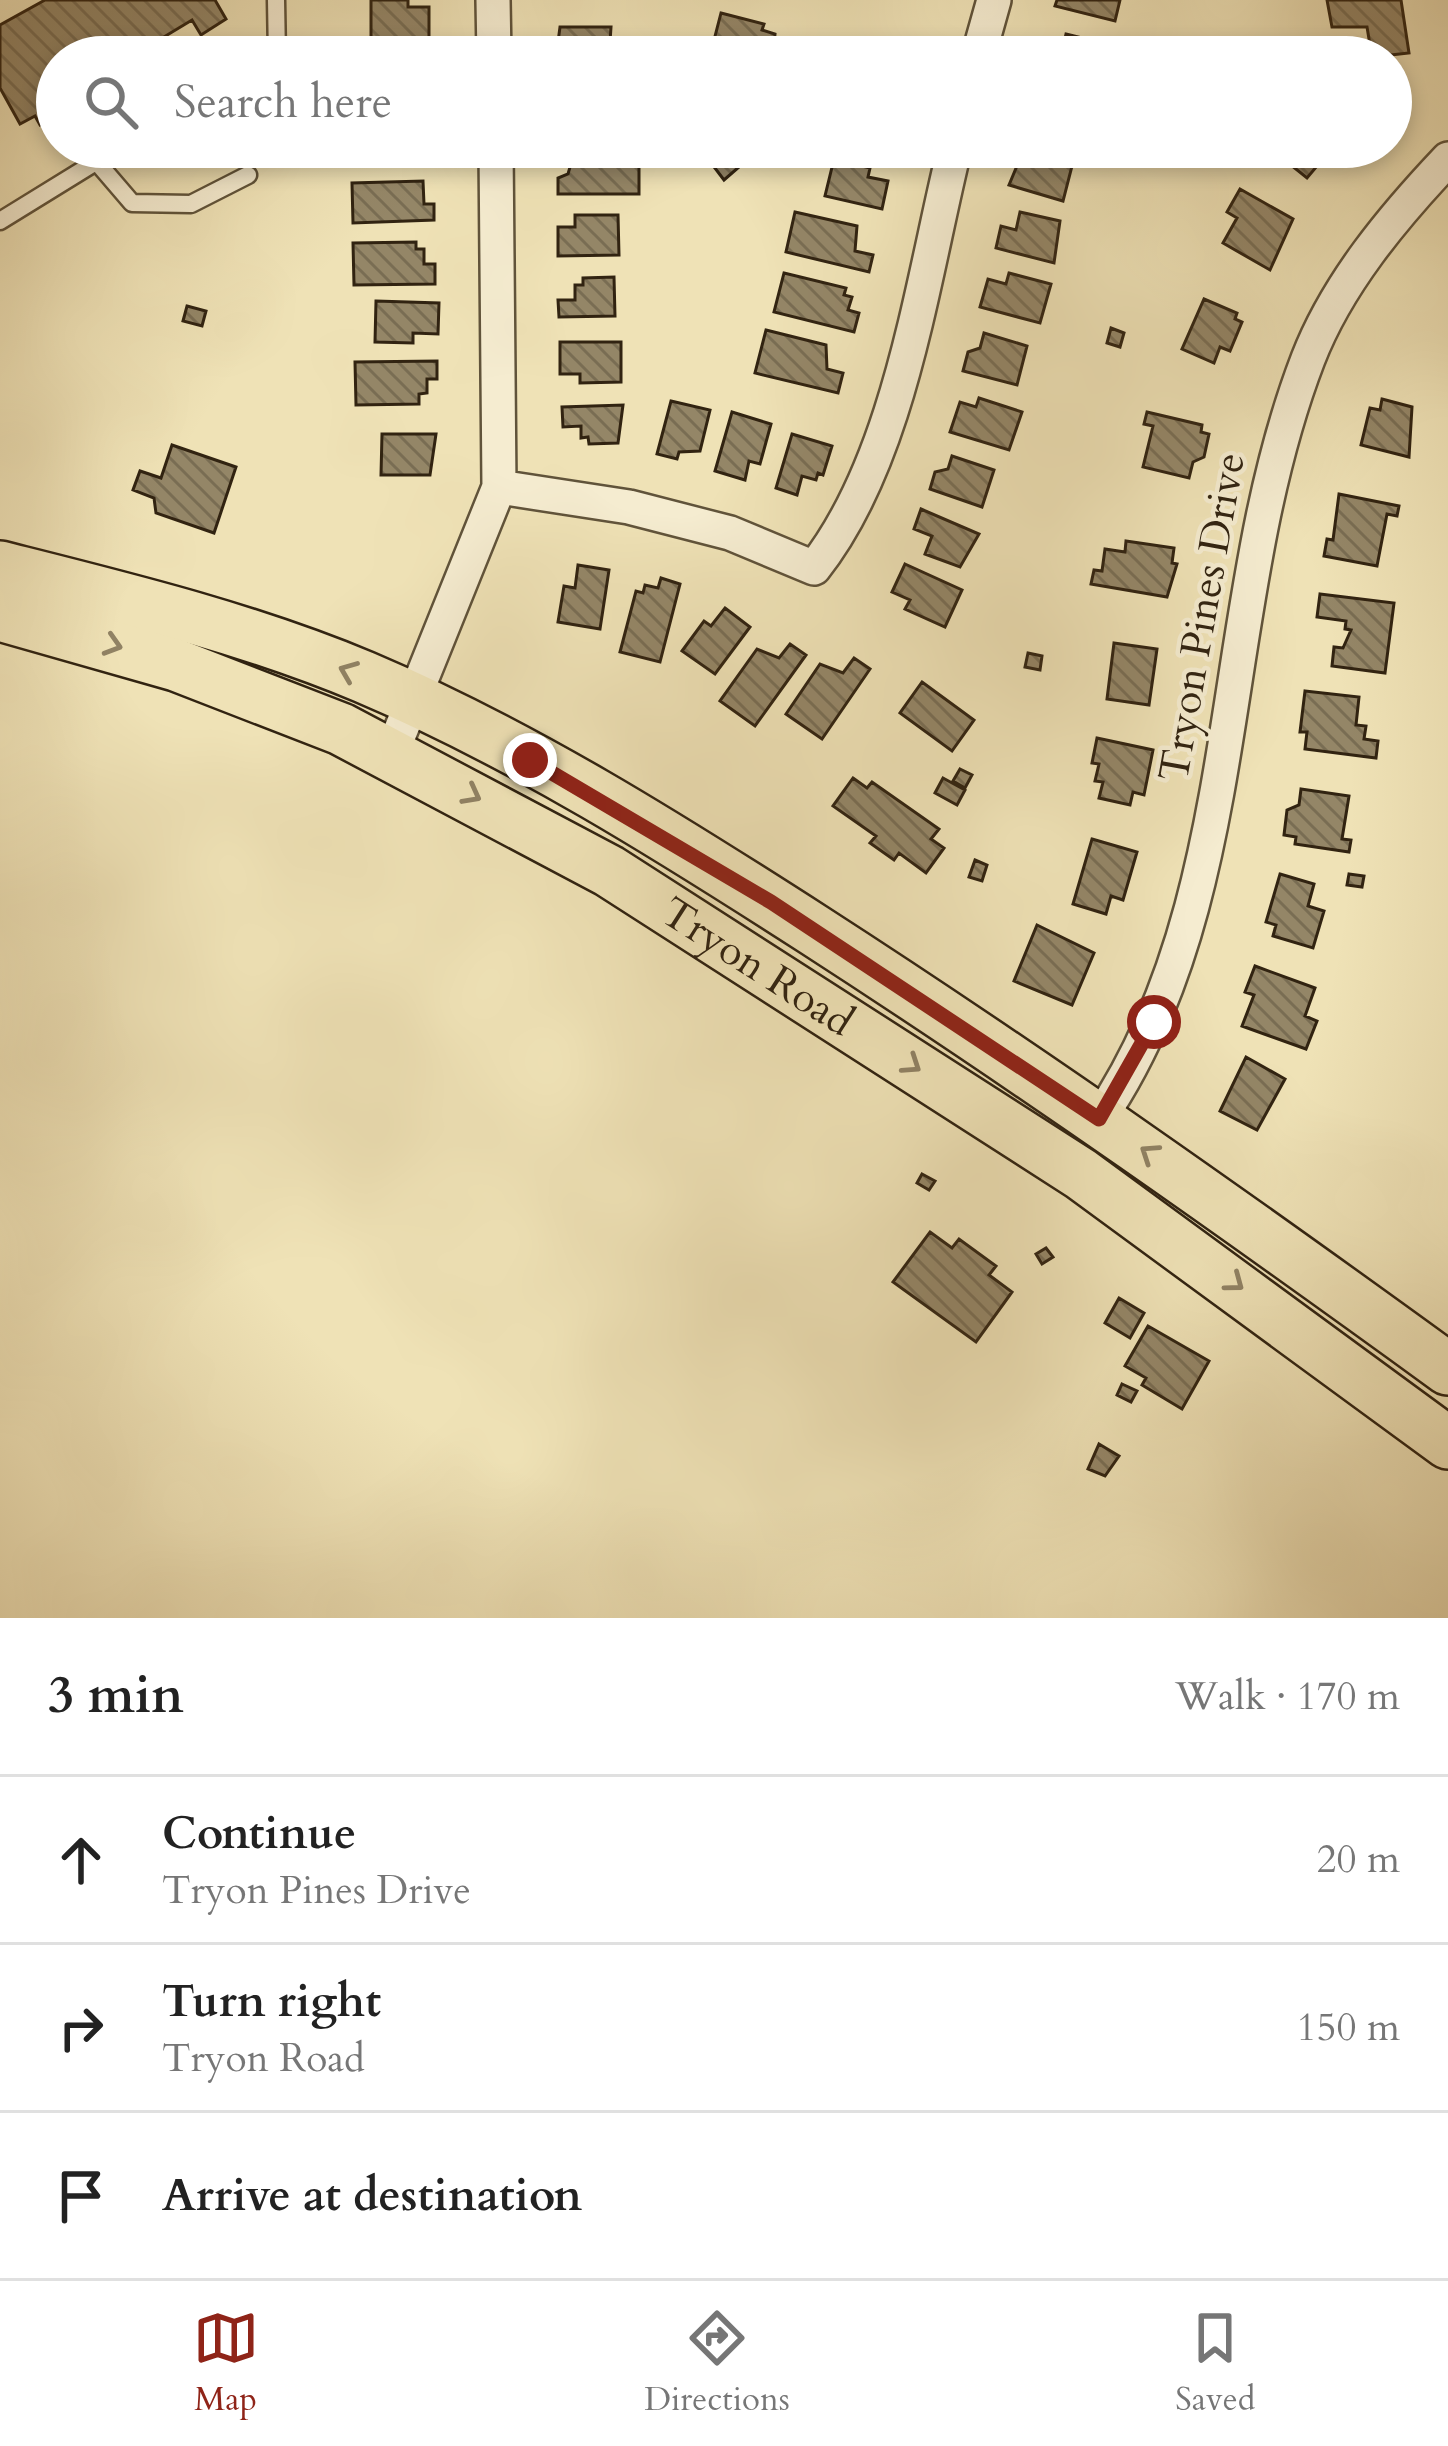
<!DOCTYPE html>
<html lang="en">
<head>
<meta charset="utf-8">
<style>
	:root { --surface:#fff; --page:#f6f6f6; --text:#222; --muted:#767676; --line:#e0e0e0; --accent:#8f2418 }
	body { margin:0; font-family:Cardo,serif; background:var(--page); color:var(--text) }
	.stop { position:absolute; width:36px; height:36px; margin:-27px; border:9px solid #8f2418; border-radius:50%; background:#fff }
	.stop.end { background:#8f2418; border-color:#fff; box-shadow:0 3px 12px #0008 }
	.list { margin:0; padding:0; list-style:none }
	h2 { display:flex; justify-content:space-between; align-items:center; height:156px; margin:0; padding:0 48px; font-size:51px }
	h2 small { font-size:39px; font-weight:400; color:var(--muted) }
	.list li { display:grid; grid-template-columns:78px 1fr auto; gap:36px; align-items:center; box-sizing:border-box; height:168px; padding:0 48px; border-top:3px solid var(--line) }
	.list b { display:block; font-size:45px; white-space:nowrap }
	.list p { margin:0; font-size:39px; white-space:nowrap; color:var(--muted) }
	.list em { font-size:39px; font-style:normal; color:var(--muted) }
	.icon { flex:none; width:66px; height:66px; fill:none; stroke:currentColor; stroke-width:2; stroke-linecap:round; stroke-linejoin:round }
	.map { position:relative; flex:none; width:1448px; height:1618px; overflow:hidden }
	.search { position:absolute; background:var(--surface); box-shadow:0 6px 18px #0003; left:36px; right:36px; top:36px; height:132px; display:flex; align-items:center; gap:30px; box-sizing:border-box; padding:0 42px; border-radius:66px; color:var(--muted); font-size:45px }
	.sheet { height:660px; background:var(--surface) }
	nav { display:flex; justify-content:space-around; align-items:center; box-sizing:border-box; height:168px; border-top:3px solid var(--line); background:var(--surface); font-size:33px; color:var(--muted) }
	nav a { display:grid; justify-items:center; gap:6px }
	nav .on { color:var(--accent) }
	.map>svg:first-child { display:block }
</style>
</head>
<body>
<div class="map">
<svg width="1448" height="1618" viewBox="0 0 1448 1618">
	<defs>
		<pattern id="building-back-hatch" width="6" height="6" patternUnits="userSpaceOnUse" patternTransform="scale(3)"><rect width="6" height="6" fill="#948667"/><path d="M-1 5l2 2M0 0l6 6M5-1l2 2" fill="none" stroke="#796d53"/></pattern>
	</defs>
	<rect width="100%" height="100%" fill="#efe2b6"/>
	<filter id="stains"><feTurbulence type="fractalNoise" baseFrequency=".00167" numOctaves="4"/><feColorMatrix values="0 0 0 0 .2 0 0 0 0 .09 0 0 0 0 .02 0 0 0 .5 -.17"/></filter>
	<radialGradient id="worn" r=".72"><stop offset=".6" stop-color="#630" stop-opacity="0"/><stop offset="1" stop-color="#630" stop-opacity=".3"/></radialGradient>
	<!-- building -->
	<path fill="url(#building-back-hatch)" stroke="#312311" stroke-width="3" d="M45 0H215L226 19 201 35 192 20 144 49 148 57H57V100L44 107 51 118 40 125 35 116 20 124 0 88V25Z
		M371 0H408V7H429V38H371Z
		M1057 0H1120L1115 21 1055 6Z
		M1327 0H1401L1409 53 1372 57 1367 27H1332Z
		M721 13 764 24 762 30 775 34 773 57 711 52Z
		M560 27H611L609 57H556Z
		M1066 34 1103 43 1100 57H1042L1043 52 1061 56Z
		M371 147H434V164L371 162Z
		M699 147H762L724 180Z
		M1281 147H1354L1349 153 1342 148 1328 165 1322 160 1307 178 1276 153Z
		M1024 149 1073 162 1063 201 1009 185Z
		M575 150 639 151V194H558V178L568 174Z
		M834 159 870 168 868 177 888 181 882 209 825 196Z
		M423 181 424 204H434V220L353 223 352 183Z
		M1240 189 1293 219 1270 270 1223 243 1237 218 1227 212Z
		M795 212 857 226 855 251 873 255 869 272 786 252Z
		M1020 212 1060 221 1054 263 996 248 1001 226 1016 230Z
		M575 215H618L619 255 558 256V227H575Z
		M416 242V249H424V264H435V284L354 285 353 243Z
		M784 273 846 288 844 295 852 297 848 310 859 313 854 332 774 312Z
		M1009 273 1051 284 1040 323 980 307 988 279 1006 284Z
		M614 277 615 316 559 317 558 300H575V285H583V278Z
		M1204 299 1237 313 1235 319 1242 322 1230 351 1220 347 1214 363 1182 349Z
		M376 301 439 303 438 334 413 333V343L375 342Z
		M187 306 206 311 202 326 183 321Z
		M1111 328 1124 333 1120 347 1107 343Z
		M766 330 826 345 827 369 843 373 838 393 755 373Z
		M984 333 1027 346 1017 385 963 371 968 352 980 348Z
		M560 342H621V382L580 383V374H560Z
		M437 361V379H427V393L419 394V404L356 405 355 362Z
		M979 398 1022 412 1009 450 950 432 960 402 976 407Z
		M1382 399 1412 407 1409 457 1361 445 1370 408 1380 410Z
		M671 401 710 410 700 451 679 452 677 459 657 454Z
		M623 405 618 443 589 444 588 437 581 438V426L563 427 562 407Z
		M732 412 771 424 760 464 749 461 745 480 715 471Z
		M1147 412 1202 425 1201 432 1209 434 1204 457 1193 462 1189 478 1143 467 1153 426 1144 424Z
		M382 434H436L430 475H381Z
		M792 434 832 446 823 475 818 473 816 480 802 476 797 495 776 488Z
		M172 445 236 467 214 533 156 513 154 498 133 490 140 471 161 478Z
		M952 456 994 470 982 507 930 489 935 472 948 469Z
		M1339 494 1399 506 1397 516 1387 514 1377 566 1324 556 1327 539 1333 540Z
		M921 509 979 534 960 567 925 554 932 536 914 529Z
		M1126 541 1174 548 1172 563 1177 564 1167 597 1091 584 1094 570 1102 571 1105 549 1125 552Z
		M905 564 962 590 945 627 905 609 910 600 892 592Z
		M578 565 609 570 600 629 558 622 564 586 575 588Z
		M661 578 680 584 660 662 620 652 636 591 643 593 645 585 658 588Z
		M1320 594 1394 603 1385 673 1332 666 1334 647 1343 648 1351 630 1345 629 1346 621 1317 617Z
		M725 608 750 627 715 674 682 651 704 621 711 626Z
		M1114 643 1157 649 1149 705 1107 699Z
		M790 644 806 655 755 726 720 701 757 649 779 658Z
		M1028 653 1042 656 1040 670 1025 667Z
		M854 658 870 669 822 739 786 714 820 664 843 673Z
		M922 682 974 720 952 751 900 713Z
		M1305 691 1359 697 1356 725 1366 726 1364 739 1378 741 1376 758 1305 749 1307 732H1300Z
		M1097 738 1153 750 1144 795 1133 792 1130 805 1099 798 1103 782 1095 781 1099 764 1092 763Z
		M960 769 972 775 965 788 953 781Z
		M853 778 867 788 872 782 939 829 931 839 944 848 926 873 899 853 894 860 870 843 876 836 833 806Z
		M943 778 965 790 957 805 935 793Z
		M1301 789 1349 796 1342 839 1351 840 1349 852 1295 844 1296 837 1284 835 1287 810 1299 805Z
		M1092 839 1137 852 1123 900 1111 896 1106 914 1073 904Z
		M975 860 987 865 982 881 969 877Z
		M1280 874 1314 884 1308 906 1324 911 1313 948 1273 936 1276 925 1266 922Z
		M1349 874 1364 876 1362 887 1347 885Z
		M1037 925 1094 953 1072 1005 1014 981Z
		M1255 966 1315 988 1305 1016 1317 1021 1306 1049 1242 1026 1254 995 1245 992Z
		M1246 1057 1285 1079 1257 1130 1220 1111Z
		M922 1174 935 1181 929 1190 917 1183Z
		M930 1232 952 1248 959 1239 996 1266 989 1275 1012 1292 976 1342 893 1282Z
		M1046 1248 1053 1257 1042 1264 1036 1254Z
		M1119 1298 1144 1313 1130 1338 1105 1323Z
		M1148 1326 1209 1361 1182 1409 1142 1385 1146 1378 1125 1366Z
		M1122 1384 1137 1391 1131 1402 1117 1395Z
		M1099 1444 1119 1456 1105 1476 1088 1469Z"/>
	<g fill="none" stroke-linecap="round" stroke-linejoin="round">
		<defs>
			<path id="service" d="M276 0 277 57
				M96 161 132 203 191 204 248 175
				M0 221 120 147"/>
			<path id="minor" d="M493 0 494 57
				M978 57 994 0
				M499 487 629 507 730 533 814 568C900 459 922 280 955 147
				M392 752 499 487 496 147
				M1099 1119C1250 896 1213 606 1308 359 1337 284 1393 217 1448 159"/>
			<g id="primary">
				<path d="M0 567C123 598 247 628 364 677 522 744 671 838 814 930 1031 1070 1240 1218 1448 1369"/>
				<path id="s1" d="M0 615 176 665 341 729 609 871 1081 1174 1448 1443"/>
			</g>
		</defs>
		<!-- service casing -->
		<use href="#service" stroke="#60533a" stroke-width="21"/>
		<!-- minor casing -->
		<use href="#minor" stroke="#60533a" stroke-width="38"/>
		<!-- primary casing -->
		<use href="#primary" stroke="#312311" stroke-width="56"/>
		<!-- service -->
		<use href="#service" stroke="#f5ecd0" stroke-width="16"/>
		<!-- minor -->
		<use href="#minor" stroke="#f5ecd0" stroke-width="33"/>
		<!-- primary -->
		<use href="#primary" stroke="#efe2b6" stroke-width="51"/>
	</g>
	<!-- one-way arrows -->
	<defs><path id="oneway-chevron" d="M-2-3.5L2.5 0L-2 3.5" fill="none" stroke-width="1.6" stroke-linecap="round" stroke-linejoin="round" transform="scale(3)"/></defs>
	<g stroke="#908264">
		<use href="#oneway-chevron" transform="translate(113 645) rotate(17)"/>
		<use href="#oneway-chevron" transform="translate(348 671) rotate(-158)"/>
		<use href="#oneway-chevron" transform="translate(472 795) rotate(28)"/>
		<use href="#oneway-chevron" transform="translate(912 1065) rotate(34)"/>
		<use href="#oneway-chevron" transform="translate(1149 1153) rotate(-146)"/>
		<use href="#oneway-chevron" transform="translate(1235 1283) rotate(37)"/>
	</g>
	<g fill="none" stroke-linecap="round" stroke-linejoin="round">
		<!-- route -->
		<path stroke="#8f2418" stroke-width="15" d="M530 760 771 902 1099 1119 1154 1022"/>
	</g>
	<g text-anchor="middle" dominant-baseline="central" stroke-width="9" stroke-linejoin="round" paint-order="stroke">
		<!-- street labels -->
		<g font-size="42" fill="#312311" stroke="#f5ecd0">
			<text transform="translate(1202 617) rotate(-80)">Tryon Pines Drive</text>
			<text stroke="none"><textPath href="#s1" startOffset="840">Tryon Road</textPath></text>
		</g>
	</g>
	<rect width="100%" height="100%" filter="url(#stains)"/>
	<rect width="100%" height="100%" fill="url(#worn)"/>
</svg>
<div class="stop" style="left:1154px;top:1022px"></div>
<div class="stop end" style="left:530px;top:760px"></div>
<div class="search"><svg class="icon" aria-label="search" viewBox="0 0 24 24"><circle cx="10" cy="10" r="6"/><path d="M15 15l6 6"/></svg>Search here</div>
</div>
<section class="sheet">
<h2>3 min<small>Walk · 170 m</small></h2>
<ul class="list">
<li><svg class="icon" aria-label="ahead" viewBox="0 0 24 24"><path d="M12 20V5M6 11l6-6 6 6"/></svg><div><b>Continue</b><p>Tryon Pines Drive</p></div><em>20 m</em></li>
<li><svg class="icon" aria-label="right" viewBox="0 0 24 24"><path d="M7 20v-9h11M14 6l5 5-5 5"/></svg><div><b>Turn right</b><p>Tryon Road</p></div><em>150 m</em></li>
<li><svg class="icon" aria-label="arrive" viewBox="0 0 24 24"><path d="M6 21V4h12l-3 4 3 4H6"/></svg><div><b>Arrive at destination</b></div></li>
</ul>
</section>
<nav>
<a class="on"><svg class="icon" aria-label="map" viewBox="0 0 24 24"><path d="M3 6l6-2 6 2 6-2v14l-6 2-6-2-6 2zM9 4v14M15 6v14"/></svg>Map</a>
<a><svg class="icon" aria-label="directions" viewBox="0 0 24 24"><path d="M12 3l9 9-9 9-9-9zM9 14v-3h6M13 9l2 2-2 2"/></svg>Directions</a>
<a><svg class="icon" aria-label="saved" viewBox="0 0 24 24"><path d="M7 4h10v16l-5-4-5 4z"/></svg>Saved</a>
</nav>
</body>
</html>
